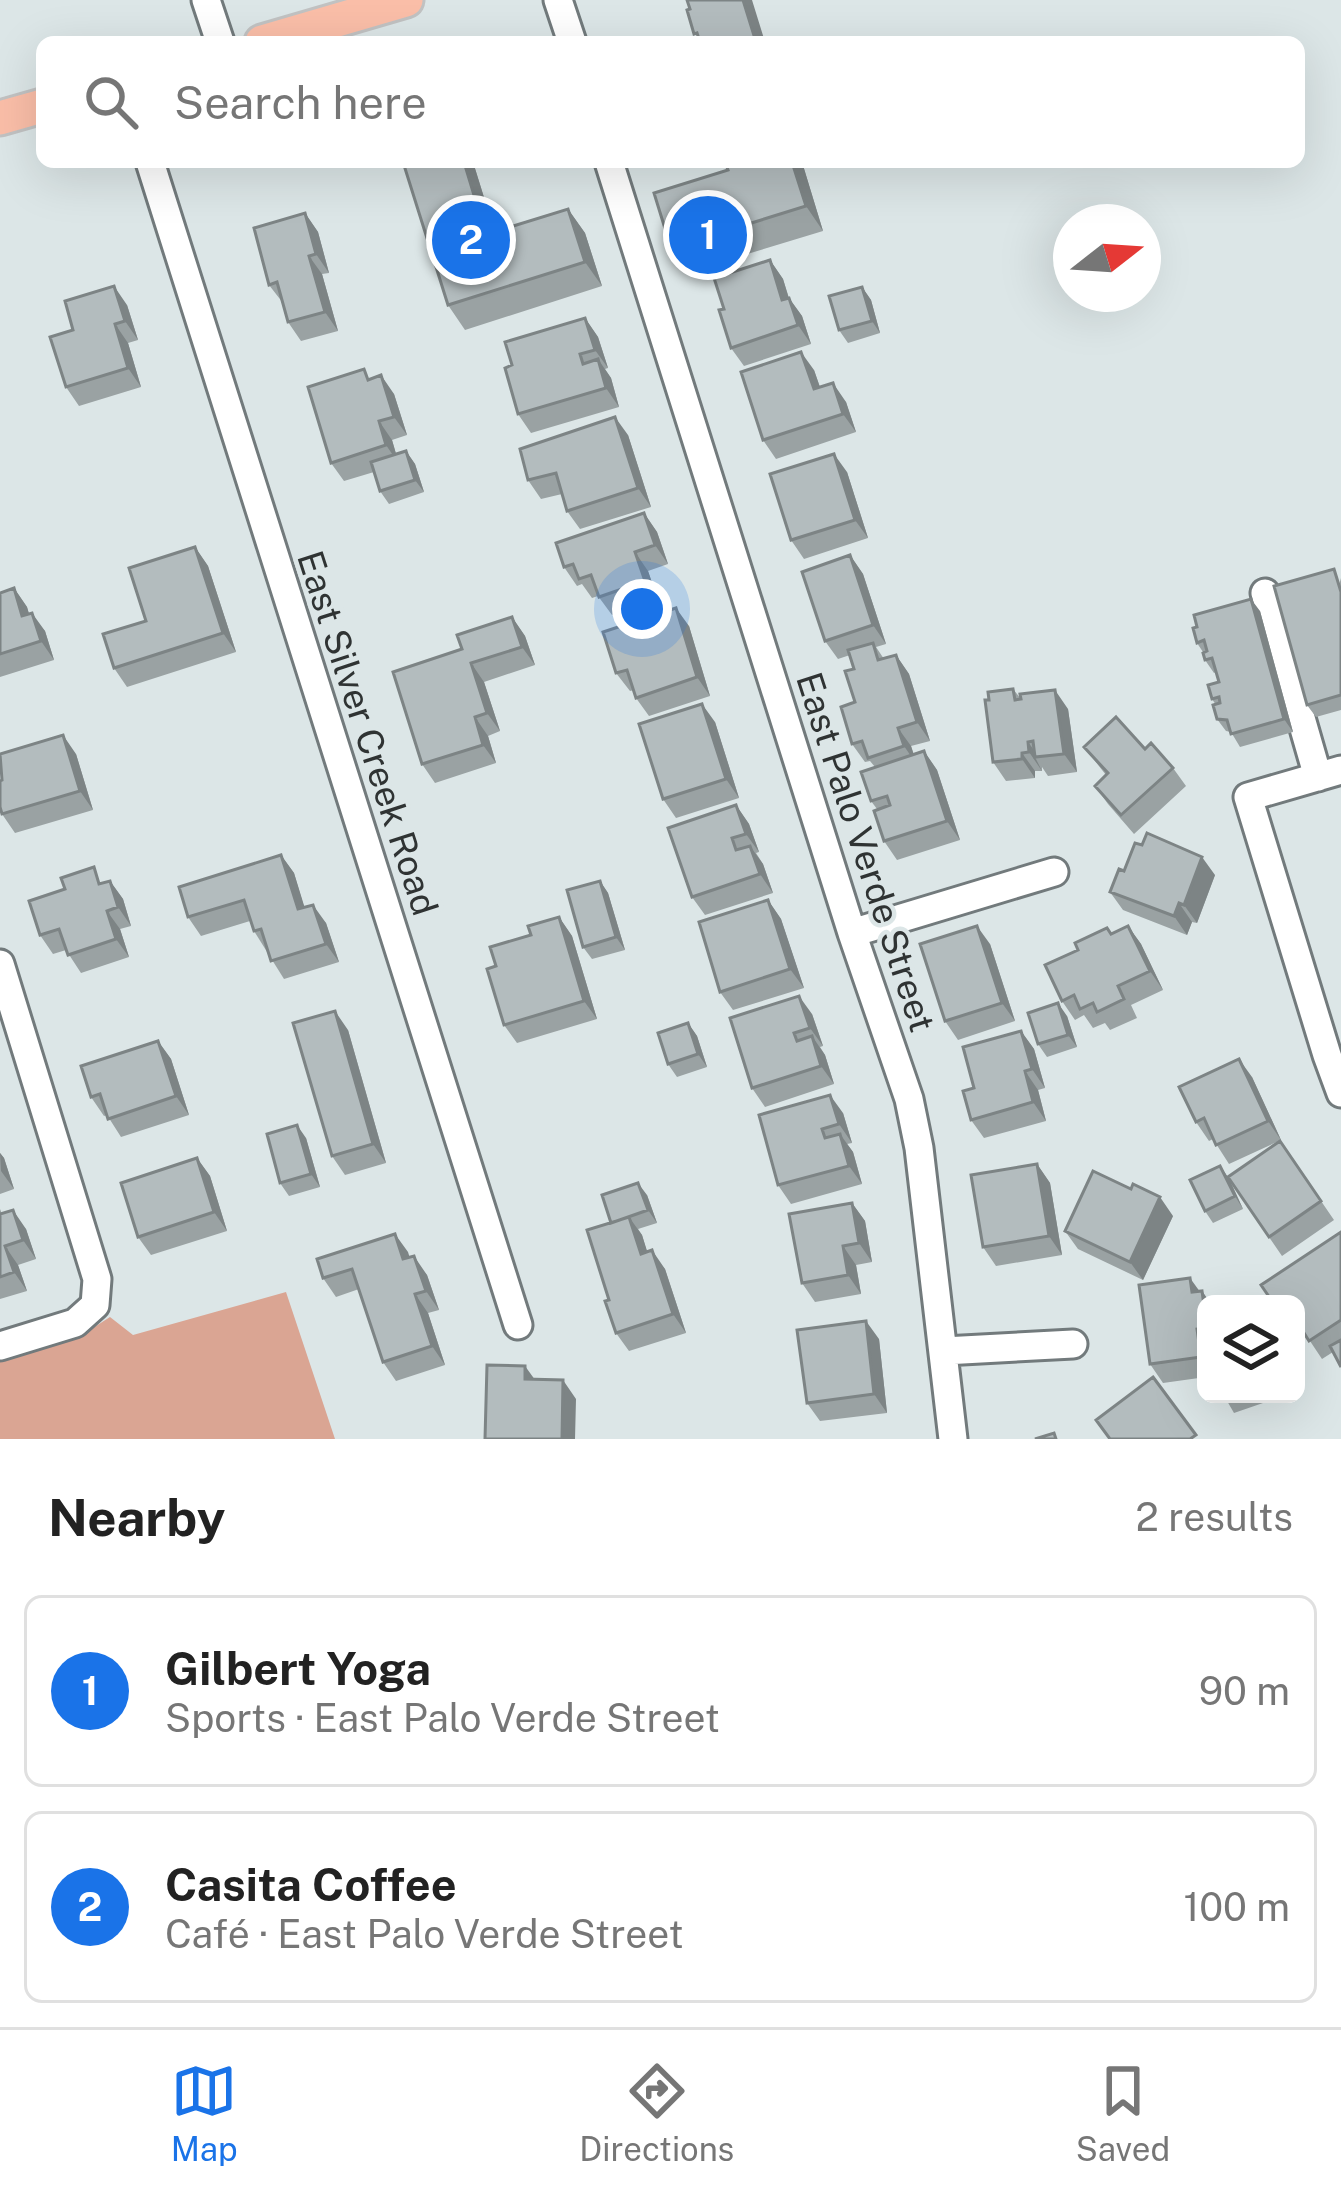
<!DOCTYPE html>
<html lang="en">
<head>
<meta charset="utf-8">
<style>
	:root { --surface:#fff; --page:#f2f2f2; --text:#222; --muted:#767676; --line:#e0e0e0; --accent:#1a73e8 }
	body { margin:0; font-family:"Public Sans",sans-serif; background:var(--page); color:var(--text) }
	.controls { position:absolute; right:36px; bottom:36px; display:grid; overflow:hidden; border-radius:18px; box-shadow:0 12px 48px #0002 }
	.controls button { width:108px; height:108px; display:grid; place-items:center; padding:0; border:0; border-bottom:3px solid var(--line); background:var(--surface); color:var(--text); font:60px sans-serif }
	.compass { position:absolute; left:1053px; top:204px; width:108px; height:108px; border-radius:50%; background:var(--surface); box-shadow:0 12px 48px #0002; rotate:73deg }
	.you { position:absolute; left:642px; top:609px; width:42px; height:42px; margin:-30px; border:9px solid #fff; border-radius:50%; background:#1a73e8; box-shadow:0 0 0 18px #1a73e833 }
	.badge { display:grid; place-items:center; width:78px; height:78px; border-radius:50%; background:var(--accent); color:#fff; font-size:39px; font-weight:700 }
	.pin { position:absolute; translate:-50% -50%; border:6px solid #fff; box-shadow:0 3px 12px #0006 }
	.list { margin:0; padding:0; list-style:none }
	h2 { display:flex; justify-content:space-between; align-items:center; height:156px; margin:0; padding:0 48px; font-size:51px }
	h2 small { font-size:39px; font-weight:400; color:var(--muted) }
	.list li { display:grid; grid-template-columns:78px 1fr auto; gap:36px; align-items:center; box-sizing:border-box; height:192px; margin:0 24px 24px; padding:0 24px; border:3px solid var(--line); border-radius:18px }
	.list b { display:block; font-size:45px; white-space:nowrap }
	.list p { margin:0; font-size:39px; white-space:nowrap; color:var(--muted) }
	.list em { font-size:39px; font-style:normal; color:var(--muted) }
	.icon { flex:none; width:66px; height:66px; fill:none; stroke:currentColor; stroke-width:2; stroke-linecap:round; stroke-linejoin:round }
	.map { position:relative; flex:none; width:1341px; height:1439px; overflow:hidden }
	.search { position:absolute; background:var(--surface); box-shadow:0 12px 48px #0002; left:36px; right:36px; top:36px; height:132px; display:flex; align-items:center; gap:30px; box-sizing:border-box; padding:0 42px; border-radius:18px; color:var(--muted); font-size:45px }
	.sheet { height:588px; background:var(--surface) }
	nav { display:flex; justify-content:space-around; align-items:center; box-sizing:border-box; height:168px; border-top:3px solid var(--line); background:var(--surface); font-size:33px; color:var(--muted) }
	nav a { display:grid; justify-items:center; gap:6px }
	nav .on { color:var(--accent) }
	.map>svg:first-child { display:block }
</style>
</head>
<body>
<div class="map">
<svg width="1341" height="1439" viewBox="0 0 1341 1439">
	<rect width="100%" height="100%" fill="#dce6e7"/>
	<!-- green -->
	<path fill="#daa593" d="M286 1292 335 1439H0V1360L82 1335 110 1317 133 1335Z"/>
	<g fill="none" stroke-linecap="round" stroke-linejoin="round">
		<defs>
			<path id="minor" d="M206 0 220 42
				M558 0 572 42
				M150 162 518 1325
				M609 162 852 933 909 1099 919 1148 953 1439
				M1265 593 1318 777
				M1341 770 1248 797 1327 1055 1341 1093
				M852 933 1054 872
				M0 964 97 1279 95 1305 75 1323 0 1346
				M944 1351 1073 1344"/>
			<path id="major" d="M262 42 406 0
				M0 118 42 106"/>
		</defs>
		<!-- minor casing -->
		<use href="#minor" stroke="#727a7c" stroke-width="33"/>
		<!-- major casing -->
		<use href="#major" stroke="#c1c2c2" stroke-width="39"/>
		<!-- minor -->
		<use href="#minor" stroke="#fff" stroke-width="27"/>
		<!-- major -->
		<use href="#major" stroke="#fabea8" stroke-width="33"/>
	</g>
	<!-- wall -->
	<path fill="#9aa2a3" d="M403 162H473L492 223 494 222 500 230 568 209 585 233 602 286 465 330 448 305Z
		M725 162H802L823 231 688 272 671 248 728 170Z
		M305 213 318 232 329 273 322 274 338 331 301 341 288 322 283 303 269 285Z
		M770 260 783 279 789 298 802 316 811 344 744 366 731 348 724 309Z
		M862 287 871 300 880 333 848 343 839 330Z
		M127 305 138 340 128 343 141 387 79 406 66 387Z
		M585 318 598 337 608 368 605 369 611 378 619 407 531 433 518 414 512 365Z
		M814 370 820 387 846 402 856 432 776 459 763 440Z
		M371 379 394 394 407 435 392 440 396 454 406 451 415 464 424 492 389 504 380 491 374 472 344 481 331 463Z
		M628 435 651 507 580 529 567 511 562 494 541 499 528 480Z
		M847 472 868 538 804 559 791 540Z
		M644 513 657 532 668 564 648 571 658 600 612 615 598 596 592 598 582 584 577 586 564 567Z
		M195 547 208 566 236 652 127 687 114 668Z
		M850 555 863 574 886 644 876 647 884 659 896 655 909 674 930 741 911 746 914 755 924 751 937 770 960 840 897 860 884 841 877 809 871 801 875 767 870 761 865 762 852 744 855 702 854 669 850 655 838 659 825 641Z
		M1341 578V710L1316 717 1307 705Z
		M14 588 27 607 29 614 45 631 54 660 0 677V593Z
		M1260 611 1293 732 1240 747 1231 732 1226 731 1217 719 1216 705 1212 699 1219 682 1216 672 1214 673 1205 660 1203 652 1197 643Z
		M512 617 525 636 535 665 484 682 500 731 488 736 496 763 435 783 422 764 462 649Z
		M689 626 710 696 649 716 636 698 634 690 630 691 616 673Z
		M1013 689 1021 699 1068 709 1077 772 1048 776 1042 767V771H1035V778L1006 781 993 762Z
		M715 722 739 798 676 818 663 799Z
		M1084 747 1145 749 1173 768 1186 786 1134 834 1108 804 1095 786 1106 775Z
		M76 754 93 810 15 833 2 814Z
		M736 805 749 824 759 852 756 853 763 864 773 893 705 915 692 897Z
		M281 855 294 873 304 907 326 923 339 962 284 979 254 931 250 921 201 936 188 917Z
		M1124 871 1215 875 1197 923 1192 922 1187 935 1123 910 1110 892Z
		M110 881 123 899 131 926 120 929 129 957 81 973 66 950 53 954 40 935 104 882Z
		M600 881 608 893 625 950 592 959 583 947Z
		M768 900 781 919 804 988 733 1010 720 992Z
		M559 917 572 936 597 1019 517 1043 504 1025 496 966 531 935Z
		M1128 926 1141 944 1163 990 1131 1005 1137 1018 1110 1030 1105 1023 1093 1028 1084 1015 1075 1020 1062 1001 1112 934Z
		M990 944 1015 1021 958 1040 945 1021Z
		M812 1014 823 1046 820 1047 825 1055 834 1084 765 1107 752 1088 730 1018Z
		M1067 1016 1077 1047 1047 1057 1038 1044Z
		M688 1023 697 1036 707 1067 677 1077 668 1064Z
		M348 1030 386 1163 345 1175 332 1156Z
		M1021 1031 1034 1049 1045 1088 1038 1090 1046 1121 984 1138 971 1120Z
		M158 1041 171 1059 189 1115 121 1137 107 1115 104 1116 91 1097Z
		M1252 1077 1281 1140 1229 1164 1213 1139 1209 1141 1196 1122Z
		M843 1113 852 1143 847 1144 853 1152 862 1184 791 1204 778 1185 759 1115Z
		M306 1138 320 1187 289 1196 280 1183Z
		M1280 1141 1334 1220 1282 1256 1230 1180 1243 1209 1213 1223 1205 1211 1220 1166 1228 1177Z
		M0 1153 4 1158 14 1189 0 1194Z
		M197 1158 210 1176 227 1231 151 1255 138 1237Z
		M1037 1164 1050 1183 1062 1255 996 1266 983 1247Z
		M647 1195 657 1223 638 1229 642 1235 647 1252 665 1269 686 1333 629 1351 616 1333 609 1300 611 1223Z
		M852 1203 865 1221 872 1262 856 1265 861 1294 815 1302 802 1283Z
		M0 1209 2 1214 26 1229 36 1259 18 1265 27 1291 0 1299Z
		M1173 1216 1143 1280 1078 1249 1065 1231Z
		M1341 1232V1367L1333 1352 1322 1359 1300 1326 1296 1328V1304Z
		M395 1234 409 1257 427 1275 439 1310 428 1313 445 1365 396 1381 383 1362 359 1289 336 1297 323 1278Z
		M1199 1291H1202L1211 1304H1206V1377L1163 1383 1150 1364Z
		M879 1339 887 1413 820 1421 807 1403Z
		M1223 1394H1260L1263 1403 1234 1413Z"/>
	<!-- shaded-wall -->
	<path fill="#7d8485" d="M743 0H752L765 42H756Z
		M464 162H473L500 249 483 225Z
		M792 162H802L823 231 806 206Z
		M568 209 585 233 602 286 585 262Z
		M305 213 318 232 329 273 316 254Z
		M309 256 322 274 338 331 325 312Z
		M770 260 783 279 795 319 782 300Z
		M114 286 127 305 138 340 125 321Z
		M862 287 871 300 880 333 872 321Z
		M789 298 802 316 811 344 798 325Z
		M585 318 598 337 608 368 595 350Z
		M115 324 128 343 141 387 128 368Z
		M801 352 814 370 827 408 814 389Z
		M598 359 611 378 619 407 606 388Z
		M381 375 394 394 407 435 394 417Z
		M833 383 846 402 856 432 843 414Z
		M615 417 628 435 651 507 638 488Z
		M379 421 392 440 399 464 386 445Z
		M406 451 415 464 424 492 415 480Z
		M834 454 847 472 868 538 855 520Z
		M644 513 657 532 668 564 655 545Z
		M195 547 208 566 236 652 223 633Z
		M635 552 648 571 658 600 645 581Z
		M850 555 863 574 886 644 873 625Z
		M14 588 27 607 35 634 22 616Z
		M1251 599 1260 611 1293 732 1284 719Z
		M676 608 689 626 710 696 697 677Z
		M32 613 45 631 54 660 41 641Z
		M512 617 525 636 535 665 522 647Z
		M896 655 909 674 930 741 917 722Z
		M471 663 484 682 500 731 487 713Z
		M1055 690 1068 709 1077 772 1064 754Z
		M702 704 715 722 739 798 726 779Z
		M475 717 488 736 496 763 483 745Z
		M898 728 911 746 917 765 904 746Z
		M63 735 76 754 93 810 80 791Z
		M1028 742 1039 757H1035L1042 771 1029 752Z
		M924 751 937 770 960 840 947 821Z
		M1022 753 1035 771V778L1022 759Z
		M736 805 749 824 759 852 746 834Z
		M750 846 763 864 773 893 760 874Z
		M281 855 294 873 311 928 298 909Z
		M1202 857 1215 875 1197 923 1184 905Z
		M110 881 123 899 131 926 118 907Z
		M600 881 608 893 625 950 616 937Z
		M768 900 781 919 804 988 790 969Z
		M1179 903 1192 922 1187 935 1174 916Z
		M313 905 326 923 339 962 326 944Z
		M107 911 120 929 129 957 116 939Z
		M559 917 572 936 597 1019 584 1001Z
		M977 926 990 944 1015 1021 1002 1003Z
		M1128 926 1141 944 1163 990 1150 971Z
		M799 996 812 1014 823 1046 810 1028Z
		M1058 1003 1067 1016 1077 1047 1068 1035Z
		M335 1011 348 1030 386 1163 373 1144Z
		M688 1023 697 1036 707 1067 698 1054Z
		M1021 1031 1034 1049 1045 1088 1032 1069Z
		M812 1036 825 1055 834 1084 821 1066Z
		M158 1041 171 1059 189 1115 176 1096Z
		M1239 1059 1252 1077 1281 1140 1268 1121Z
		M1025 1071 1038 1090 1046 1121 1033 1102Z
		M830 1095 843 1113 852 1143 839 1124Z
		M297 1125 306 1138 320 1187 311 1174Z
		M840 1134 853 1152 862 1184 849 1166Z
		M0 1153 4 1158 14 1189 1 1171Z
		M197 1158 210 1176 227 1231 214 1212Z
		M1037 1164 1050 1183 1062 1255 1049 1236Z
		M1220 1166 1229 1179 1243 1209 1235 1196Z
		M638 1183 647 1195 657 1223 648 1210Z
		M1160 1197 1173 1216 1143 1280 1130 1262Z
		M852 1203 865 1221 872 1262 859 1243Z
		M13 1210 26 1229 36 1259 23 1240Z
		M629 1217 642 1235 654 1273 641 1254Z
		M395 1234 408 1252 416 1278 403 1259Z
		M5 1246 18 1265 27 1291 14 1272Z
		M843 1246 856 1265 861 1294 848 1275Z
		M652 1250 665 1269 686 1333 673 1314Z
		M414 1256 427 1275 439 1310 426 1291Z
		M1190 1278 1203 1296 1202 1291 1211 1304H1206V1321L1192 1292Z
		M415 1294 428 1313 445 1365 432 1346Z
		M866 1321 879 1339 887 1413 874 1394Z
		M1197 1329 1206 1342V1365L1201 1357Z
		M525 1366 538 1384 525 1379Z
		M563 1380 576 1399 575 1439H562Z"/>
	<!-- building -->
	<path fill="#b3bcbe" stroke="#7d8485" stroke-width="3" d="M687 0H743L756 42H700L697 33 694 34 687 10 690 9Z
		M403 162H464L483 225 494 222 497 231 568 209 585 262 448 305Z
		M725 162H792L806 206 671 248 654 193 728 170Z
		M305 213 316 254 309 256 325 312 288 322 277 282 269 285 254 228Z
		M770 260 782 300 789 298 798 325 731 348 719 310 724 309 714 278Z
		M114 286 125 321 115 324 128 368 66 387 50 337 73 330 65 301Z
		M862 287 872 321 839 330 829 296Z
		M585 318 595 350 580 354 583 364 598 359 606 388 518 414 505 368 512 365 505 342Z
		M801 352 814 389 833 383 843 414 763 440 741 372Z
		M364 369 368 380 381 375 394 417 379 421 386 445 331 463 308 387Z
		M615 417 638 488 567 511 556 473 528 480 520 449Z
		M406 451 415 480 380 491 371 462Z
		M834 454 855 520 791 540 770 474Z
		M644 513 655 545 635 552 645 581 599 597 591 575 579 579 573 564 564 567 556 543Z
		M195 547 223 633 114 668 103 634 146 621 129 568Z
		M850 555 873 625 825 641 802 572Z
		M1334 569 1341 592V695L1307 705 1274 586Z
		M14 588 22 616 32 613 41 641 0 654V593Z
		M1251 599 1284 719 1231 734 1227 720 1217 719 1213 705 1220 703 1219 697 1212 699 1208 685 1219 682 1212 658 1205 660 1203 653 1207 651 1204 640 1197 643 1193 628 1197 627 1194 615Z
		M676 608 697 677 636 698 627 670 616 673 603 632Z
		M512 617 522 647 471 663 487 713 475 717 483 745 422 764 393 672 462 649 457 635Z
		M873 643 878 660 896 655 917 722 898 728 904 746 868 758 862 741 852 744 841 707 855 702 845 671 854 669 848 650Z
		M1013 689 1015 700 1021 699 1020 694 1055 690 1064 754 1035 757 1033 741 1028 742 1029 752 1022 753V759L993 762 985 700H989L988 692Z
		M702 704 726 779 663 799 639 724Z
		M1116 717 1145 749 1151 743 1173 768 1121 815 1095 786 1108 773 1084 747Z
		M63 735 80 791 2 814 0 807V781L2 780 0 754Z
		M924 751 947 821 884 841 874 811 890 805 887 796 871 801 861 772Z
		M736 805 746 834 732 838 736 850 750 846 760 874 692 897 668 828Z
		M1147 833 1202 857 1184 905 1179 903 1174 916 1110 892 1119 869 1124 871 1135 843 1142 845Z
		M281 855 298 909 313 905 326 944 271 961 261 929 254 931 244 900 188 917 179 887Z
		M94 867 99 884 110 881 118 907 107 911 116 939 68 955 59 929 40 935 29 901 65 889 61 878Z
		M600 881 616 937 583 947 567 890Z
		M768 900 790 969 720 992 699 922Z
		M559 917 584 1001 504 1025 487 969 496 966 490 947 531 935 528 926Z
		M977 926 1002 1003 945 1021 920 944Z
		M1128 926 1150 971 1118 986 1124 999 1097 1012 1093 1003 1080 1009 1074 995 1062 1001 1045 965 1078 950 1075 943 1107 928 1111 934Z
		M799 996 810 1028 794 1033 797 1041 812 1036 821 1066 752 1088 730 1018Z
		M1058 1003 1068 1035 1038 1044 1028 1013Z
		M335 1011 373 1144 332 1156 293 1023Z
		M688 1023 698 1054 668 1064 658 1033Z
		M1021 1031 1032 1069 1025 1071 1033 1102 971 1120 963 1091 974 1088 963 1047Z
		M158 1041 176 1096 108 1119 100 1094 91 1097 81 1066Z
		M1239 1059 1268 1121 1216 1145 1204 1118 1196 1122 1179 1087Z
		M830 1095 839 1124 822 1129 825 1138 840 1134 849 1166 778 1185 759 1115Z
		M297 1125 311 1174 280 1183 267 1134Z
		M1280 1141 1321 1201 1269 1237 1228 1177Z
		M197 1158 214 1212 138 1237 121 1183Z
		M1037 1164 1049 1236 983 1247 971 1175Z
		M1220 1166 1235 1196 1205 1211 1190 1180Z
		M1093 1171 1131 1189 1133 1184 1160 1197 1130 1262 1065 1231Z
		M638 1183 648 1210 611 1223 602 1195Z
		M852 1203 859 1243 843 1246 848 1275 802 1283 789 1214Z
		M13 1210 23 1240 5 1246 14 1272 0 1277V1214Z
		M629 1217 641 1254 652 1250 673 1314 616 1333 605 1301 609 1300 587 1230Z
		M1341 1232V1320L1309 1341 1296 1320V1304H1274L1261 1285Z
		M395 1234 403 1259 414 1256 426 1291 415 1294 432 1346 383 1362 352 1269 323 1278 317 1259Z
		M1190 1278 1192 1292 1202 1291 1206 1321V1328L1197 1329 1201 1357 1150 1364 1139 1285Z
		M866 1321 874 1394 807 1403 797 1330Z
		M1341 1340V1367L1330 1346Z
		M487 1365 525 1366V1379L563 1380 562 1439H485Z
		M1153 1377 1196 1435 1190 1439H1110L1096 1420Z
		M1223 1394H1243L1225 1400Z
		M1054 1433 1056 1439H1035Z"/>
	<g text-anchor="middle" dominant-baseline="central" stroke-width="9" stroke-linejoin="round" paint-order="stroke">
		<!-- street labels -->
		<g font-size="36" fill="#2f3333" stroke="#dce6e7">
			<text transform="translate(368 733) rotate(72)">East Silver Creek Road</text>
			<text transform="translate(866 852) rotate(72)">East Palo Verde Street</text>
		</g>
	</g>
</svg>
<div class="controls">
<button><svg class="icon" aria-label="layers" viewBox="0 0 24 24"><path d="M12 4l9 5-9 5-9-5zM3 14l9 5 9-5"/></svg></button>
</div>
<svg class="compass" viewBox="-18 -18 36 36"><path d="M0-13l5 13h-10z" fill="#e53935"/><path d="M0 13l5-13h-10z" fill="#767676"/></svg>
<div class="you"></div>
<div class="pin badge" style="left:708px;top:235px">1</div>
<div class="pin badge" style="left:471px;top:240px">2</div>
<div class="search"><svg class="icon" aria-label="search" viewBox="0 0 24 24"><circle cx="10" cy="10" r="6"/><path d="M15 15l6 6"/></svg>Search here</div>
</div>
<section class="sheet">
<h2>Nearby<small>2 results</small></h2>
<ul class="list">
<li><span class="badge">1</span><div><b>Gilbert Yoga</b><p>Sports · East Palo Verde Street</p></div><em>90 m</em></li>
<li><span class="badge">2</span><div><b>Casita Coffee</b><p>Café · East Palo Verde Street</p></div><em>100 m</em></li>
</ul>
</section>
<nav>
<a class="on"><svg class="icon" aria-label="map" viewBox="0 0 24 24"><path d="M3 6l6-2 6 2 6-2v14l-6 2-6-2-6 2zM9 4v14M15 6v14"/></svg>Map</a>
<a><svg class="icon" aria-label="directions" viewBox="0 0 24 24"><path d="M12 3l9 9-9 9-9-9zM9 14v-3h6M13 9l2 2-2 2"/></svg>Directions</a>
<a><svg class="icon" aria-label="saved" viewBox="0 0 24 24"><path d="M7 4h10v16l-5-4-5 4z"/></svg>Saved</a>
</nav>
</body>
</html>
